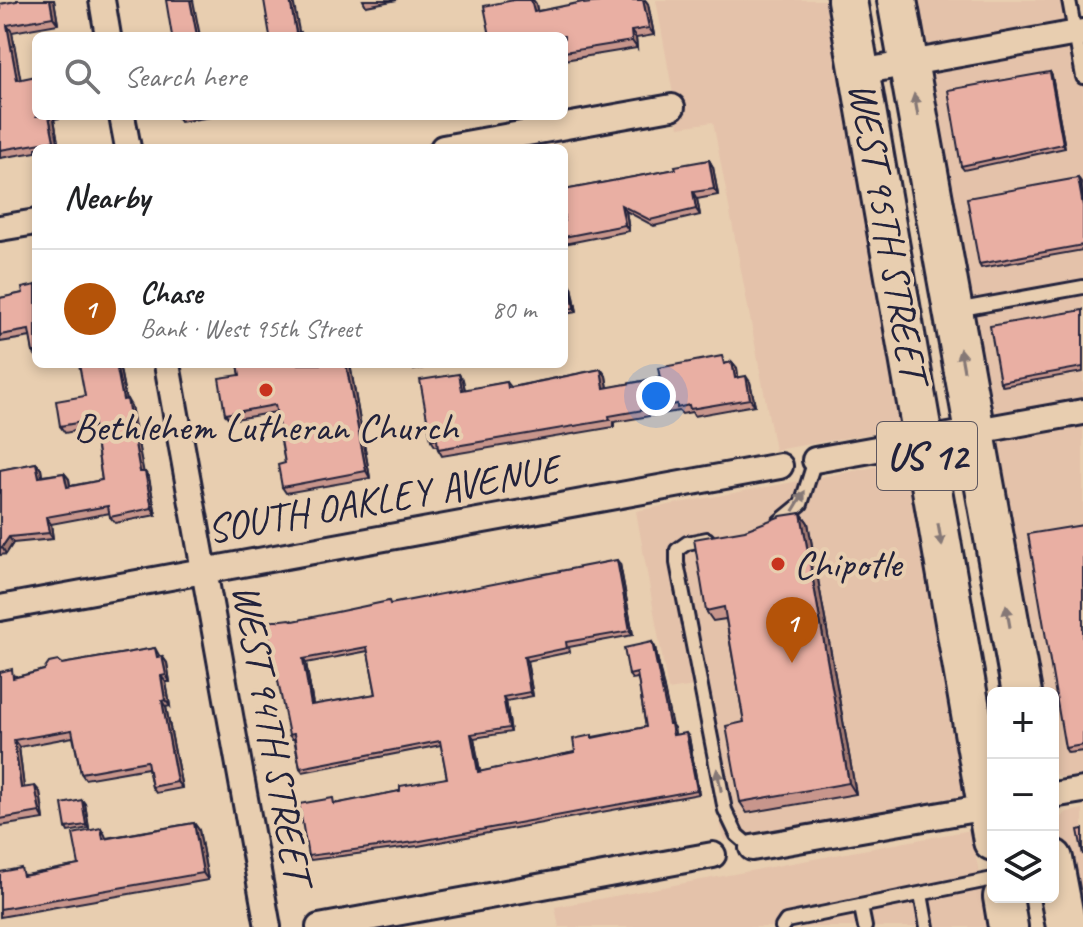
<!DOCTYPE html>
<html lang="en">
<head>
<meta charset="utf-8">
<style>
	:root { --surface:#fff; --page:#f2f2f2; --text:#202124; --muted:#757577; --line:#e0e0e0; --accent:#b45309 }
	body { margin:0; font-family:Caveat,sans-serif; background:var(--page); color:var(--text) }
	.controls { position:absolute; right:24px; bottom:24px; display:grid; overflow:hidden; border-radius:12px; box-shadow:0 4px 12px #0003 }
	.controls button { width:72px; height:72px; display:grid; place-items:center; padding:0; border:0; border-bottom:2px solid var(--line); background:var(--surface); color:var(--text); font:40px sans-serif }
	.you { position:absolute; left:656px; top:396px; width:28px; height:28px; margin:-20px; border:6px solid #fff; border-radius:50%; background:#1a73e8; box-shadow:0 0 0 12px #1a73e833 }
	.badge { display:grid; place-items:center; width:52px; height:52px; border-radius:50%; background:var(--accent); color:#fff; font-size:26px; font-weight:700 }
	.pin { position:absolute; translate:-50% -66px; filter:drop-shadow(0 2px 4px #0008) }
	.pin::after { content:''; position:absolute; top:42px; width:28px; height:24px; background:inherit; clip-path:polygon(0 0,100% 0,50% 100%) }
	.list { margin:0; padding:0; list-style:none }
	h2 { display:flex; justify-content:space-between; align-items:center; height:104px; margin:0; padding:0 32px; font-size:34px }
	h2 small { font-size:26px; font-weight:400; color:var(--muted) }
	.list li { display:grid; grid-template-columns:52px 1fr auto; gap:24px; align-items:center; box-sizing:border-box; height:120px; padding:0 32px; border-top:2px solid var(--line) }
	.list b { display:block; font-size:30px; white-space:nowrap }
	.list p { margin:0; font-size:26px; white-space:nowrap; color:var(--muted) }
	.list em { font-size:26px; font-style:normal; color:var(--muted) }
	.icon { flex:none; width:44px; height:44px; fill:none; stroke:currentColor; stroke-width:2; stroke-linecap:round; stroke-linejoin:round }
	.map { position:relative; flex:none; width:1083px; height:927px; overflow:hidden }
	.search { position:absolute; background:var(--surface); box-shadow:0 4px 12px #0003; left:32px; top:32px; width:536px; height:88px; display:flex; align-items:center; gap:20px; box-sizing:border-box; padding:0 28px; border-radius:12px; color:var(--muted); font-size:30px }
	.panel { position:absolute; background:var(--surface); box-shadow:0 4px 12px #0003; left:32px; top:144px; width:536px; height:224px; border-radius:12px }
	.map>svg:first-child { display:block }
</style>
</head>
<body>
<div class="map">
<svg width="1083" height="927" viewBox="0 0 1083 927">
	<rect width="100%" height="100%" fill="#e8ceb0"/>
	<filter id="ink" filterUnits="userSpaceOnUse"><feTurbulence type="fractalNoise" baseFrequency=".0125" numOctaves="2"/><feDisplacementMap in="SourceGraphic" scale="16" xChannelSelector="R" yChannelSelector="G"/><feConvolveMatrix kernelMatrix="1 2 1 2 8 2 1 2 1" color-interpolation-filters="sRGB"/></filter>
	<g filter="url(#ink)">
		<!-- built -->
		<path fill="#e4c2aa" d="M656 0H826L900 429 775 450 713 122 679 127Z
			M913 0H1069L1083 77V776L1065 779 1053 773V693H1035Z
			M908 461 966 795 724 841 694 686 668 690 636 511Z
			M1083 809V927H1077L1059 826 1061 817 1067 812Z
			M971 830 989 927H559L555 907Z"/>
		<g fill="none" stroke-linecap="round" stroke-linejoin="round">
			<defs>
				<path id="lane" d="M1069 0 1083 77
					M956 310 1083 287
					M779 522 801 504 815 460
					M707 539 687 543 677 550V563L725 810 737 835 752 848
					M921 894 927 927
					M861 907 865 927
					M782 927 786 921 993 879"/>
				<path id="street" d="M102 0 108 36
					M860 72 1083 32
					M122 116 128 148
					M443 148 672 107
					M0 228 36 222
					M167 364 268 927
					M815 460 1083 412
					M0 608 780 466
					M1053 795 1083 790
					M752 848 993 806
					M319 927 713 855"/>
				<path id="primary" d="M847 0 993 841
					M897 0 1022 693
					M1053 859 1066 927
					M1003 897 1008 927"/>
			</defs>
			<!-- lane casing -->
			<use href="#lane" stroke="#22223b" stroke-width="18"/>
			<!-- street casing -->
			<use href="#street" stroke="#22223b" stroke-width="30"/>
			<!-- primary casing -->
			<use href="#primary" stroke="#22223b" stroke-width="44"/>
			<!-- lane -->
			<use href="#lane" stroke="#e8ceb0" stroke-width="12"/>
			<!-- street -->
			<use href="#street" stroke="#e8ceb0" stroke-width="24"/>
			<!-- primary -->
			<use href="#primary" stroke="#e8ceb0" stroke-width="38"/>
		</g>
		<!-- wall -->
		<path fill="#c8968c" stroke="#22223b" stroke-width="2" fill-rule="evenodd" d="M17 0H54L58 24 12 32 20 80 36 116H67V117L54 119 59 148H36V152L0 158V4L17 1Z
			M363 0H397L366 6Z
			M514 0H533L536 4 537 11 617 0H645L648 4 654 35 636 38 637 48 564 60V36Z
			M1050 72 1052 76 1065 148 964 170 961 166Z
			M176 116H217L180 122Z
			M709 160 713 167 718 195 697 199 700 215 654 226 626 211 629 231 564 244V190L676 169Z
			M1078 178 1081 182 1083 194V250L981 268 979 264Z
			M36 285V356L33 352 31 337 0 342V298L23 293Z
			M564 285 572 287 577 312 564 314Z
			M1083 310V372L1003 386 1000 382Z
			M732 362 737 368 738 377 750 382 755 405 694 416 692 412 682 414 679 411 614 422V427L442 456 438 449 437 446H435L431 440 463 380 465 390 507 382 511 387 601 369 606 376 608 388Z
			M119 364 126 400 131 406 143 472H145L149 478 156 515 115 523 110 517V513L51 524 53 539 13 543 6 554 0 555V470L36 463 41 469 42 476 64 473 69 479 70 486 102 480 94 427 65 433 60 426 85 396Z
			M238 364H350L370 478 286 493 282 487 285 463 276 412 230 420 225 414 240 375Z
			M411 364H438V365L414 370Z
			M801 513 808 523 856 794 747 813 740 802 744 722 726 619 713 621 706 611 745 530Z
			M1083 525V751L1068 753 1065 748Z
			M620 564 633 635 569 647 570 652 527 661 533 696 506 701 511 732 474 738 480 772 575 752 593 737 646 727 638 678 632 679 629 675 652 642 655 647 671 724 674 728 675 735 689 737 699 794 418 846 311 860 308 856 336 802V804L400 791 447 778 441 745 303 772 300 768 294 739H292L289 735 294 621ZM368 651 376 694 313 705 306 663Z
			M155 648 160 657 162 656 167 663 170 682H166L170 706 166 707 182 788 156 793 152 787 148 768 85 779 81 773 73 737 19 747 24 788 40 792 44 819 0 826V672L16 676V677L44 670 62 664Z
			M82 800 85 804 89 828 68 832 66 828Z
			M194 823 199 830 208 880 0 917V872L26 875 79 865 101 828 105 835 106 838Z"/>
		<!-- shaded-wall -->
		<path fill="#a37a72" stroke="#22223b" stroke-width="2" d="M50 0H54L58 24 53 17Z
			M190 0H193L200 36H197Z
			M290 0H293L300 36 296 33Z
			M531 0H533L536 4 539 19 534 12Z
			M643 0H645L648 4 654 35 649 28Z
			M7 25 12 32 22 87 17 80Z
			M631 31 636 38 637 48 632 41Z
			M1050 72 1052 76 1065 148 1063 144Z
			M49 116H52L54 119 59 148 54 141Z
			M709 160 713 167 718 195 714 189Z
			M1078 178 1081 182 1083 194V206Z
			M693 192 697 199 700 215 696 209Z
			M621 205 626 211 629 231 625 225Z
			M570 284 572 287 577 312 574 308Z
			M732 362 737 368 739 384 735 378Z
			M116 364H119L127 406 123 400Z
			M346 364H350L370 478 366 471Z
			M601 369 606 376 609 395 604 388Z
			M459 374 463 380 466 397 462 390Z
			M746 376 750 382 755 405 750 399Z
			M127 399 131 406 145 479 140 472Z
			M36 463 41 469 43 483 39 477Z
			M145 472 149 478 156 515 152 508Z
			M64 473 69 479 71 493 67 487Z
			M801 513 808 523 856 794 849 783Z
			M46 517 51 524 53 539 49 533Z
			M9 537 13 543 6 554 2 547Z
			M617 560 620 564 633 635 630 631Z
			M652 642 655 647 672 726 671 724 674 728 676 739 673 735 669 724Z
			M162 656 167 663 170 682 166 675Z
			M524 657 527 661 533 696 530 692Z
			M303 659 306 663 314 710 311 705Z
			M161 676 166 682 170 706 165 700Z
			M503 697 506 701 511 732 509 728Z
			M162 701 166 707 182 788 177 782Z
			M686 733 689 737 699 794 697 790Z
			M471 734 474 738 481 777 478 772Z
			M14 740 19 747 25 795 21 788Z
			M35 786 40 792 44 819 40 812Z
			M82 800 85 804 89 828 86 825Z
			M194 823 199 830 208 880 203 873Z"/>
		<!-- building -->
		<path fill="#e9afa3" stroke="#22223b" stroke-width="2" fill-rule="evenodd" d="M17 0H50L53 17 7 25 17 80 36 76V116H49L54 141 0 150V4L17 1Z
			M166 0H190L197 36H172Z
			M264 0H290L296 33 301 32 302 36H270Z
			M514 0H531L534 12 583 2 584 4 617 0H643L649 28 631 31 632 41 564 52V36H490L484 6Z
			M1050 72 1063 144 961 166 948 90Z
			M709 160 714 189 693 192 696 209 650 220 621 205 625 225 564 237V190L676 169 675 166Z
			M1078 178 1083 206V245L979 264 967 198Z
			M570 284 574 308 564 310V285Z
			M36 285V352H33L29 330 0 335V298L23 293 22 288Z
			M1083 310V367L1000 382 990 326Z
			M722 356 724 364 732 362 735 378 746 376 750 399 690 409 689 405 677 408V404L609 416 610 420 438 449 437 439 431 440 420 380 459 374 462 390 507 382 508 388 601 369 604 388 660 378 658 368Z
			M79 364H116L123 400 127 399 140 472H145L152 508 110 517 108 506 46 517 49 533 9 537 2 547 0 548V470L36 463 39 477 64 473 67 487 102 480 93 420 60 426 56 401 85 396Z
			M238 364H269V366L277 364H346L366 471 282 487 278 465 285 463 275 405 225 414 219 378 240 375Z
			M801 513 849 783 740 802 726 726 744 722 724 607 706 611 694 539 745 530 781 516Z
			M1083 525V745L1065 748 1028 534Z
			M617 560 630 631 566 642 567 648 524 657 530 692 503 697 509 728 471 734 478 772 575 752 573 739 592 735V738L646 727 637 673 629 675 624 648 652 642 669 724H671L673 735 686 733 697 790 415 842 308 856 299 804 333 798 334 804 400 791V786L447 778 440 741 300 768 294 734 289 735 266 622 290 619 294 621 389 601 390 604ZM367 647 376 694 311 705 303 659Z
			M155 648 157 657 162 656 166 675 161 676 165 700 162 701 177 782 152 787 147 761 81 773 72 730 14 740 21 788 35 786 40 812 0 819V672L12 669 13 678 44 670 49 663 58 661 62 664Z
			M82 800 86 825 66 828 62 804Z
			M194 823 203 873 0 909V872L21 868 23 876 79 865 73 834 101 828 103 839Z
			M1083 829V855L1078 830Z"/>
		<!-- one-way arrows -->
		<defs><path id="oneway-solid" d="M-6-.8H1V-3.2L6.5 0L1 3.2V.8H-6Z" transform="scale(2)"/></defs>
		<g fill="#857876">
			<use href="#oneway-solid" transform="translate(916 105) rotate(-100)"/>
			<use href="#oneway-solid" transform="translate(962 360) rotate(-100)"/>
			<use href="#oneway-solid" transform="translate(799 501) rotate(-59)"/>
			<use href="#oneway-solid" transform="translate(940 535) rotate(80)"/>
			<use href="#oneway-solid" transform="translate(1008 616) rotate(-100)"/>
			<use href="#oneway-solid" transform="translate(719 780) rotate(-101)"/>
		</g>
	</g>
	<!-- markers -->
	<g fill="#c8321e" stroke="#e8ceb0" stroke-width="3">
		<circle cx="266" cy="390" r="8"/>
		<circle cx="778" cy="564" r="8"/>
	</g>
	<g text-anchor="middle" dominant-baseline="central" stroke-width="8" stroke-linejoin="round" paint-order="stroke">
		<!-- shield labels -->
		<rect fill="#e8ceb0" stroke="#5d565e" stroke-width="2" x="877" y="422" width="100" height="68" rx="6"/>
		<g font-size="38" font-weight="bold" fill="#22223b">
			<text x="927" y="456">US 12</text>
		</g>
		<!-- street labels -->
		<g font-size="40" fill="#22223b" stroke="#e8ceb0">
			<text transform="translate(888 231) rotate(80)">WEST 95TH STREET</text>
			<text transform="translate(383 499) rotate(-10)">SOUTH OAKLEY AVENUE</text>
			<text transform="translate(272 733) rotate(80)">WEST 94TH STREET</text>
		</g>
		<!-- poi labels -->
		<g font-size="40" fill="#22223b" stroke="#e8ceb0">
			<text x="266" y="427">Bethlehem Lutheran Church</text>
			<text x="794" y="564" text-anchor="start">Chipotle</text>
		</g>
	</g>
</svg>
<div class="controls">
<button>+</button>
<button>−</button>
<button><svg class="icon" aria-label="layers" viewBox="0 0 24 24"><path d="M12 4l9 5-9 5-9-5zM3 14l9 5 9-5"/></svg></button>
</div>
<div class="you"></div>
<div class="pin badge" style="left:792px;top:663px">1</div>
<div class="search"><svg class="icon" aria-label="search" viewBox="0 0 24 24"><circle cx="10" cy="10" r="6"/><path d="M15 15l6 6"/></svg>Search here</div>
<section class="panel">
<h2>Nearby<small></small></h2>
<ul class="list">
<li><span class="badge">1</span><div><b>Chase</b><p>Bank · West 95th Street</p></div><em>80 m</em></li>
</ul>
</section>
</div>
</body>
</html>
